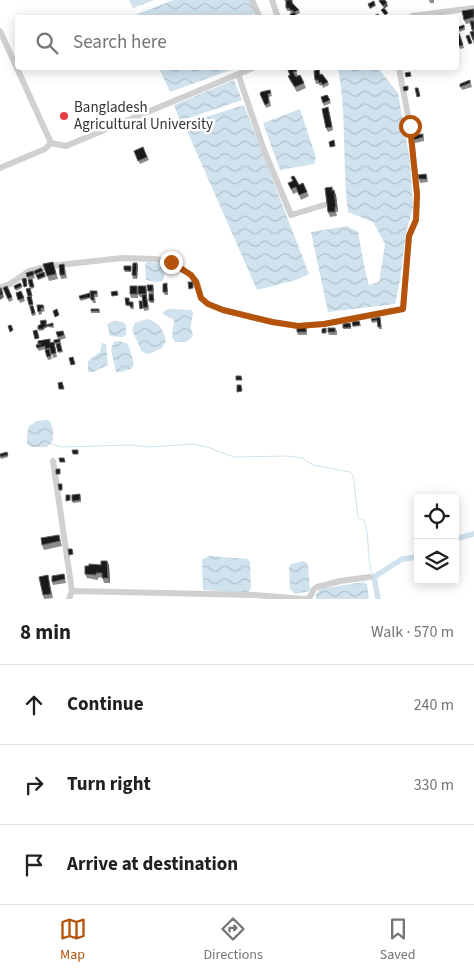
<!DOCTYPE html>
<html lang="en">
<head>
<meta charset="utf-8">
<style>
	:root { --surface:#fff; --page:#f6f6f6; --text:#202124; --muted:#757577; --line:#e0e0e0; --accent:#b45309 }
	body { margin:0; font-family:"Source Sans 3",sans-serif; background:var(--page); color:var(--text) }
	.controls { position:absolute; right:15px; bottom:15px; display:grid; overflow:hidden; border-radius:5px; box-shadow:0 2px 12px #0003 }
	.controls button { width:45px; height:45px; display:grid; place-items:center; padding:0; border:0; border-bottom:1px solid var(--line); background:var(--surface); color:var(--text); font:25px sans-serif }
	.stop { position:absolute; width:15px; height:15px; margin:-11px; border:4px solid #b45309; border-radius:50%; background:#fff }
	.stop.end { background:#b45309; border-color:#fff; box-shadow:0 1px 5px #0008 }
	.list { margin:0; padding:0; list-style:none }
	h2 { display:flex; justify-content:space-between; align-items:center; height:65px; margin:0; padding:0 20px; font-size:21px }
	h2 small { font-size:16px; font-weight:400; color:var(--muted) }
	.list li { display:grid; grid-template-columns:32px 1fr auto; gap:15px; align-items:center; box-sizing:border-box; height:80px; padding:0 20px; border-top:1px solid var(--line) }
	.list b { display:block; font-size:19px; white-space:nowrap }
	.list em { font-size:16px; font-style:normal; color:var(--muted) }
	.icon { flex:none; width:28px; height:28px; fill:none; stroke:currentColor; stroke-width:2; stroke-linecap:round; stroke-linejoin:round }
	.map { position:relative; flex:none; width:474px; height:599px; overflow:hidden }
	.search { position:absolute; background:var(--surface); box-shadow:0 2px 12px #0003; left:15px; right:15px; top:15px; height:55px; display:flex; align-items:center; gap:12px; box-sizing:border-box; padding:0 18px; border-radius:5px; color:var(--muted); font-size:19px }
	.sheet { height:305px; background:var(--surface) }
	nav { display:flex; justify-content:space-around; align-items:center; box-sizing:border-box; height:70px; border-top:1px solid var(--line); background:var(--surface); font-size:14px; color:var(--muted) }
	nav a { display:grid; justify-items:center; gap:2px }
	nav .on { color:var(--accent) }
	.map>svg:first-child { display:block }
</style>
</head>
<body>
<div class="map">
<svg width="474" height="599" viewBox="0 0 474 599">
	<defs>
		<pattern id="water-waves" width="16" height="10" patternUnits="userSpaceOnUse" patternTransform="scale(1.25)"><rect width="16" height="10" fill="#cfe2ee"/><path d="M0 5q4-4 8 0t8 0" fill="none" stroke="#b2c2cd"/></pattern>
	</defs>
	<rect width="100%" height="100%" fill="#fff"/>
	<!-- water -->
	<path fill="url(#water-waves)" d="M129 0H154L133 8Z
		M174 0H250L256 13 243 18H138L137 14Z
		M159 68H236L170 92Z
		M338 68H378L398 93 410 161 413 207 406 233 400 280 395 304 328 312 311 232 347 226 358 232 365 270 369 285 379 282 385 244 373 222 348 212C342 164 347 115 338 68Z
		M234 80 242 100 180 121 174 105Z
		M244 105 309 274 296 280 257 290 184 124Z
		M300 109 316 157 314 164 280 170 263 123Z
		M147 262 164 264 165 266 164 278 161 281 156 282 146 280 145 265Z
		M168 309 191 310 193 312C192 322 189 325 193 335 189 343 183 342 175 342L172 337 174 320 163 314V312Z
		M147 319C160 323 163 329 166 341L162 348 149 354 142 352 132 330 135 323Z
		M114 321 123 322 126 325V335L123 337 110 336 107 324Z
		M119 341 128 344 134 364 131 369 121 372H116L111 349 114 342Z
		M102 343 106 344 108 365 93 372H88V361L100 352Z
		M47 420 50 421 53 429V441L47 447H32L27 444V433L29 426 37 421Z
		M209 556 248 559 250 562 251 588 248 593 203 590 202 560Z
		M304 561 308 564 310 591 295 594 290 589 289 568 291 564Z
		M363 582 367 584 369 599H316V594L320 589Z"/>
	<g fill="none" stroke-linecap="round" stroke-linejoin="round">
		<!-- stream -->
		<path stroke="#cfe2ee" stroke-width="1" d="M51 444 62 447 131 445 149 447 193 444 207 447 234 457 288 456 302 458 313 465 350 472 353 476 354 482 358 518 364 520C371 537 365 561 374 577"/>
		<!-- canal -->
		<path stroke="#cfe2ee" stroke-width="5.5" d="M455 539 474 534
			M378 599 374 577 402 559 418 557"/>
		<!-- minor -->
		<path stroke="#d0d0d0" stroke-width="6" d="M252 0 260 18
			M272 0 278 18
			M412 18V16L474 8
			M0 31 51 143 45 149 0 168
			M238 74 264 150 291 215 324 205
			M51 143 66 146 253 68
			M0 288 10 284 29 271 50 266 122 258 155 259 171 262 191 275 197 282 201 298 208 304 223 310 273 322 298 326 324 324 403 309 409 236 416 220 417 194 410 126 399 68
			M53 461 72 591 69 599
			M72 591 254 595 305 599
			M306 599 310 597 314 589 317 587 340 581 370 577"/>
	</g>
	<!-- wall -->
	<path fill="#8c8c8c" d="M284 0H292L293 3 299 10 300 13 296 15 292 14 290 11H287L286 8V1H285Z
		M429 0H434V3H430Z
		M374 1 376 6 370 9 368 4Z
		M474 9V44L470 32 472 31 471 23 466 24 464 20Z
		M464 25 465 30 459 32 458 27Z
		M458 33H459L464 48 460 49 456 38Z
		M295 68 298 76 304 83 306 88 297 92 290 81 288 76H290L288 70Z
		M320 75 328 82 329 85 323 88 322 85 320 86 319 84H316L315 80Z
		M470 80 472 87 462 90 460 84Z
		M270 90 272 96 269 97 271 106 266 108 262 97Z
		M327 95 331 103 324 106 321 97Z
		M329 111 333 130 328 132 326 128Z
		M424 137V141L415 143 414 140Z
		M143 147 149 160 140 164 134 151Z
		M426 174 428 182 420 183 419 179Z
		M288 183 299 185 303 183 309 196 301 200 298 192 293 194Z
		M332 187 336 195 338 212H336L337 216 330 217 328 212Z
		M53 262 58 279 49 281 43 264Z
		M137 263 138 267 137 279H133L132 275Z
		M41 268 46 277 38 280 34 271Z
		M65 268 67 278 61 279 60 275Z
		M131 268V272H125L124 270Z
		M33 271 35 278 32 279 34 288 31 289 27 277Z
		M20 283 22 288 16 291 14 286Z
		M7 286 13 300 9 302 3 288Z
		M137 286 138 290V298H131L130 294Z
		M168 287V295H165L163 292Z
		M30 288 32 297 31 298 36 315 32 316 29 305 28 297Z
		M154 288V303H150L149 294 148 291Z
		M147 289V297L149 310 144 311 142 297H140L138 294Z
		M21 291 25 301 20 303 16 293Z
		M90 291 98 294V297H95L96 303H93L91 298 81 301 79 296H91Z
		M129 298 130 302 133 303 134 309H131L130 306H126V305Z
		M43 305 45 311 42 312V314L39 315 38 312Z
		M91 311H100V313H91Z
		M371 319H380L382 329H379L378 322 372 323Z
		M47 321 46 325 53 324 54 328 48 327 44 329V330L39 331 38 326Z
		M359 321 361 326 353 327 352 322Z
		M350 323 351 329H344L343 328Z
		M306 327 307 330V335H298L297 332Z
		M335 328 337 331V335H329L328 332Z
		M63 331 66 338 60 340 63 352 59 353 57 344H55L54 343 58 339 56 332Z
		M38 341 51 342H54L57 357 53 358 51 351H50L52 359 48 360 45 350V349L39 351 37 348 36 345 39 344Z
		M7 452 8 457 1 459 0 456Z
		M81 496V502L73 503 72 501Z
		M59 535 62 546 44 550 42 545Z
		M107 561 109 565 110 583H104L102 577 98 578V580L87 578 85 574 101 565Z
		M64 574 66 583 53 585 52 582Z
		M48 575 53 598 44 599 43 595Z"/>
	<!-- shaded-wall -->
	<path fill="#5f5f5f" d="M387 3 388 6 384 9 383 6Z
		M334 190 336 195 338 212 336 207Z
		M137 263 138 267 137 279 136 276Z
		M3 294 4 297 0 300V296Z
		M107 561 109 565 110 583 108 578Z"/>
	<!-- building -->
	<path fill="#1a1a1a" stroke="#5f5f5f" d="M286 0H292V3L299 10 294 12 292 10H290L289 8H286Z
		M380 0H385L387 3 383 6 379 1Z
		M374 1 375 5 370 8 368 4Z
		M384 8 388 13 385 15 381 10Z
		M474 9V17L464 20 462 11Z
		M295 12 296 18H291L290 14Z
		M378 14 380 18 371 17Z
		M470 21H474V30H472Z
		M464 25V28L458 30V27Z
		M474 31V40H473L470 32Z
		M456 33H459L463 45 459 46 456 38Z
		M469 35 472 43 469 44 466 36Z
		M294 68H295L297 71 293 72 296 77 300 75 304 83 295 87 288 76 290 75 288 70Z
		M319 69 320 75 322 74 328 82 322 85 321 82 319 83 318 80H315L314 71Z
		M410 72 411 76 406 77 405 73Z
		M470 80V83L460 87V84Z
		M408 86V90L404 91 403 87Z
		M415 88H418L420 96 417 97Z
		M270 90 271 93 268 94 269 103 265 105 260 94 261 92Z
		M327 95 330 100 323 103 321 97Z
		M328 107 332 127 326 128 322 109Z
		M415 125 416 131H412L411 126Z
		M423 134V137L414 140 413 135Z
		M334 140 335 146 330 147 329 142Z
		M143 147 147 157 138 161 134 151Z
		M426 174 427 179H419L418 175Z
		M294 176 299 185 303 183 307 192 299 195 296 187 291 189 288 183 293 181 291 177Z
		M332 187V191L334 190 336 207H335V212H328L325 188Z
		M53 262 56 274 47 276 43 264Z
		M133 263H137L136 276 132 275Z
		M64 264 65 275H60L59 265Z
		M124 266H131V271L124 270Z
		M41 268 43 271 35 274 34 271Z
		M33 271 34 275 27 277 26 273Z
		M44 272 45 276 38 279 36 275Z
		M26 278 27 286 24 287 22 279Z
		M32 279 34 287H30L28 280Z
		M188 282H193V288L189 289Z
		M20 283 22 286 15 289 14 286Z
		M167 283V292H163V284Z
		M147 285H153V291H148Z
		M7 286 12 297 8 299 3 288Z
		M130 286H137V294H130Z
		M138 286H146V294H138Z
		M0 288H1L3 294 0 296Z
		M30 288 32 296H28L26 289Z
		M21 291 24 298 18 300 16 293Z
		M90 291H97V294H94V300H91Z
		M117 291 118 295 112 296 111 292Z
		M90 293 91 297 80 299 79 296Z
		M146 294 148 307 143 308 142 295Z
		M149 294H153L154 301H149Z
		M31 296 33 304 29 305 27 297Z
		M125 298H129V302H133V307H130V305H126Z
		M139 301H142L143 308 140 309Z
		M37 305H43L44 308H41V311L38 312Z
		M30 306H33L35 313 32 314Z
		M57 309 59 315 55 317 53 311Z
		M91 309H99V311H91Z
		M380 317 381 327H378L377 320 372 321 371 319Z
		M46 320V325L53 323V326H47L43 328 44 329H38V326L41 324 40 321Z
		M359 321 360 325 353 326 352 322Z
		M350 323 351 327 343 328V324Z
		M11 325 13 330 10 332 8 326Z
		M297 326 306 327V332H297Z
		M326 328V333H322V329Z
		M328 328H335V332H328Z
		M37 330 39 338 35 339 33 331Z
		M63 331 64 335 58 337 56 332Z
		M50 339V343L54 342 56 353 51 354 50 348 45 349V346L37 348 36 345 41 344H38V341Z
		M60 339V342L54 343V340Z
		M60 343 62 351 58 352 56 344Z
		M49 349 51 356 47 357 45 350Z
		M73 357 75 364 71 365 69 358Z
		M236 376H241L242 380H236Z
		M62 382 64 389H59L58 383Z
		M237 385H241L242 391 237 392Z
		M72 450H78V454H73Z
		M7 452 8 455 0 457V454Z
		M59 458H64L65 462H60Z
		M56 469H60V474H56Z
		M58 484H62V490H59Z
		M80 494V500L72 501V495Z
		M66 495H70V500L66 501Z
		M59 535 60 541 42 545 41 538Z
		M68 549H72L73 554 69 555Z
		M101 561H107L108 578H102V573H96V575L85 574V566H89V564L101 565Z
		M64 574 65 579 52 582V576Z
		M48 575 51 594 43 595 39 577Z"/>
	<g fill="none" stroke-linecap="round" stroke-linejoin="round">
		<!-- route -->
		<path stroke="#b45309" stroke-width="6" d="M171 262 191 275 196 282 201 298 208 304 223 310 272 322 298 326 324 324 403 309 409 236 416 220 417 194 410 126"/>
	</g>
	<!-- markers -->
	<circle fill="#e63946" stroke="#fff" stroke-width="2" cx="64" cy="116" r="5"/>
	<g text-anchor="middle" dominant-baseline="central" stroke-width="5" stroke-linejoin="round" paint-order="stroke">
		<!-- poi labels -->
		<g font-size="15" fill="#333" stroke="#fff" text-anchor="start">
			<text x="74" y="107">Bangladesh<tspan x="74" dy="17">Agricultural University</tspan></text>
		</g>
	</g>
</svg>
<div class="controls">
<button><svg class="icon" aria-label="locate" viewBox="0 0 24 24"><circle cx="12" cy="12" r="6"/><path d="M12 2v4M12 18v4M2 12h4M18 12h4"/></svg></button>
<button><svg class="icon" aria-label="layers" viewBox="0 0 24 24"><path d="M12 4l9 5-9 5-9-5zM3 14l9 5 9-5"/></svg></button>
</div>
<div class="stop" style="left:410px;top:126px"></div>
<div class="stop end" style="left:171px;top:262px"></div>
<div class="search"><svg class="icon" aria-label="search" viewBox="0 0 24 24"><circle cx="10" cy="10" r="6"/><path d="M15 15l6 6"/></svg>Search here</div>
</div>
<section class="sheet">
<h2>8 min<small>Walk · 570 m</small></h2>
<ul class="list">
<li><svg class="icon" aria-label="ahead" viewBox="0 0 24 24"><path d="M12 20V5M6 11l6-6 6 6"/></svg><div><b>Continue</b></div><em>240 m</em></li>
<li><svg class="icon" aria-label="right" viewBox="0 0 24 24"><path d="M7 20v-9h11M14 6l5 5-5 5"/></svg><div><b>Turn right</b></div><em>330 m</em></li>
<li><svg class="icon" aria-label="arrive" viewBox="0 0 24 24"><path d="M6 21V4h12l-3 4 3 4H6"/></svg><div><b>Arrive at destination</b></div></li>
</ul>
</section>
<nav>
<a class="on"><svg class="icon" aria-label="map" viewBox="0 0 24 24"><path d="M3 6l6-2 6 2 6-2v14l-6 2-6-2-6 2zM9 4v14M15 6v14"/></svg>Map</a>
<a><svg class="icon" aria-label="directions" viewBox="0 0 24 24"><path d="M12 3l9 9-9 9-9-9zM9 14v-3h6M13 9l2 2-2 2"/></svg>Directions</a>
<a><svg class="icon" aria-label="saved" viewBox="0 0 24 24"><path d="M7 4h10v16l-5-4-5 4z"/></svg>Saved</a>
</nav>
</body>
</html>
